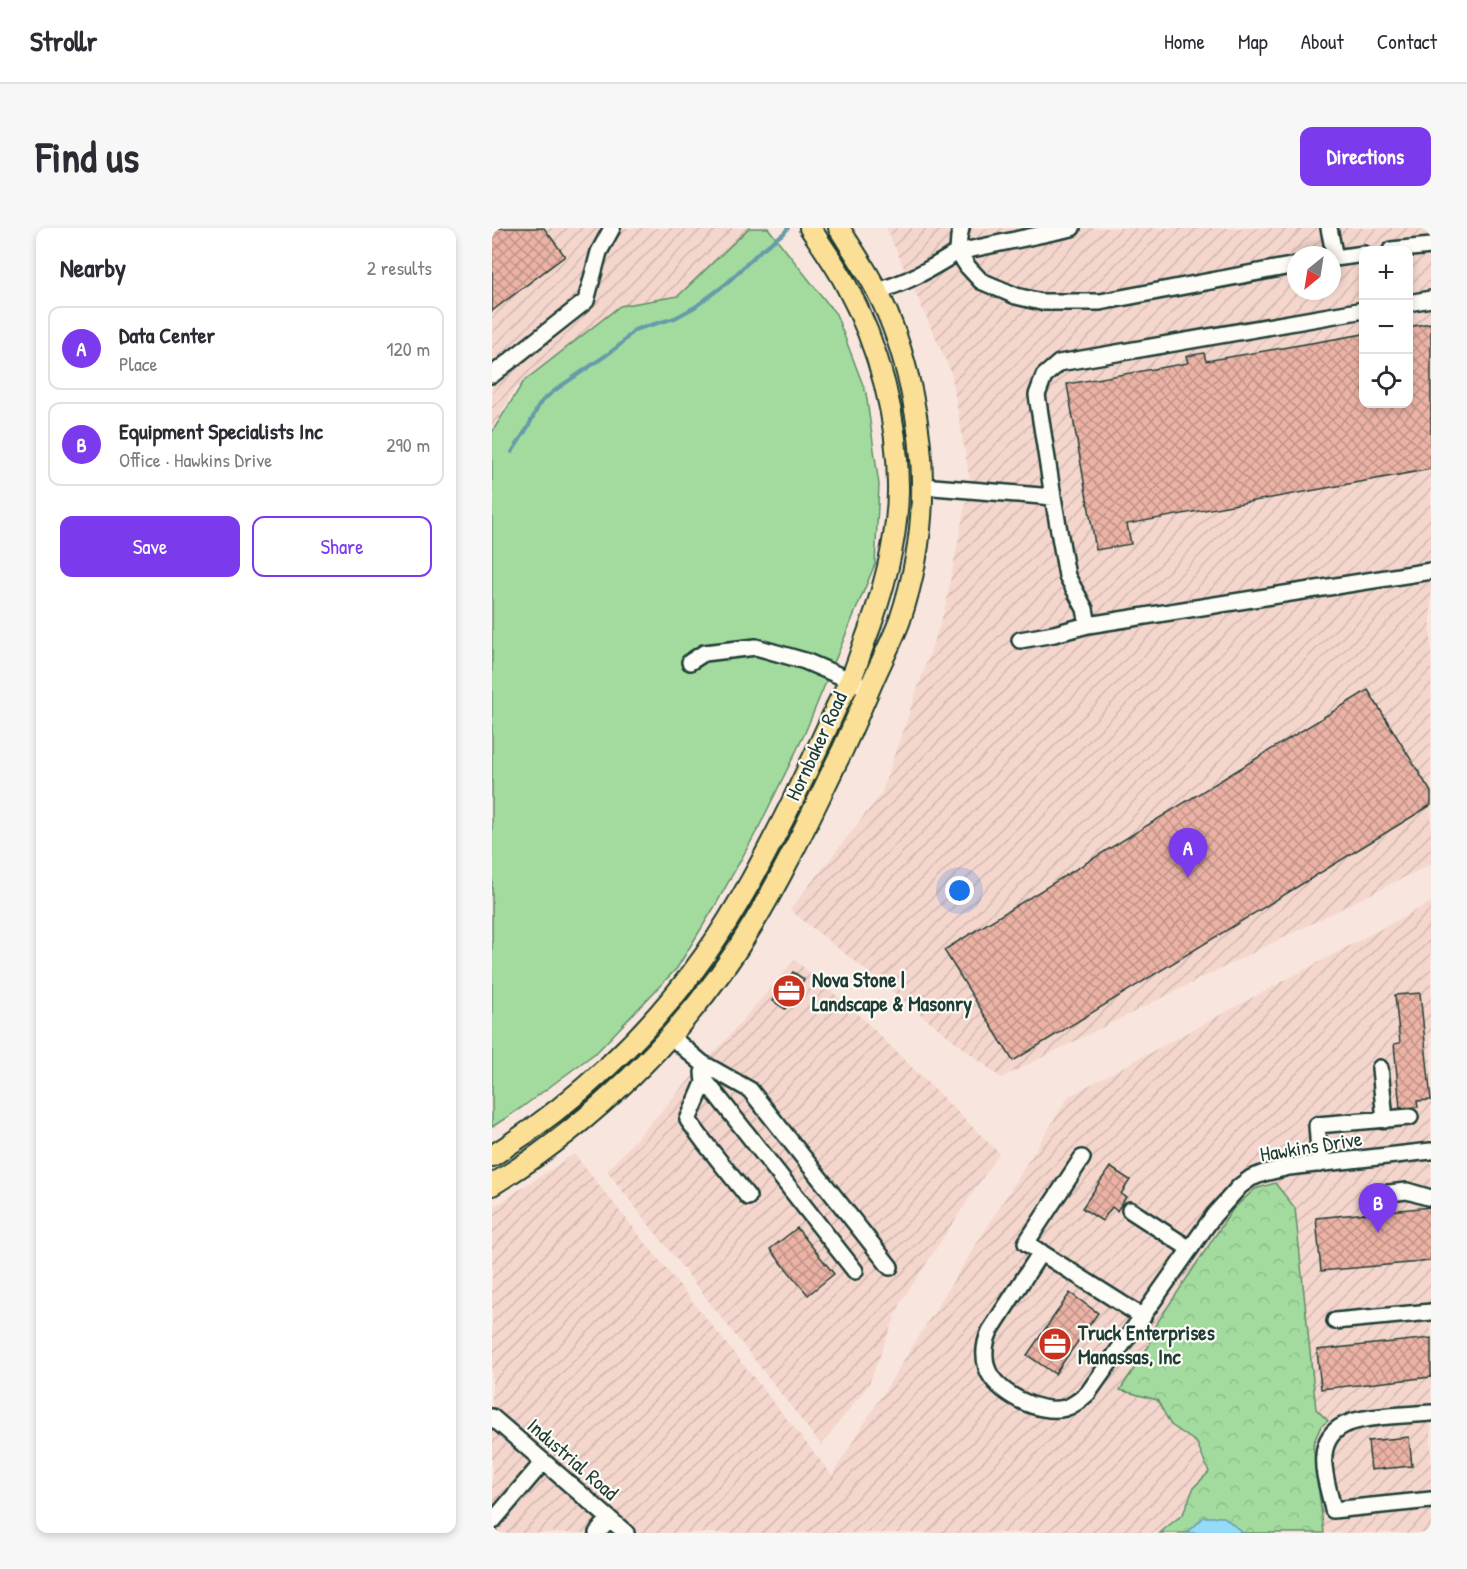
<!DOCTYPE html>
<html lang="en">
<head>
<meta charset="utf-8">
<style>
	:root { --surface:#fff; --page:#f7f7f7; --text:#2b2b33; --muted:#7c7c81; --line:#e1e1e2; --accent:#7c3aed }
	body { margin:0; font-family:"Patrick Hand",sans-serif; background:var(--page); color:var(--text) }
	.controls { position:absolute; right:18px; top:18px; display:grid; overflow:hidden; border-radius:12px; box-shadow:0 3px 9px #0003 }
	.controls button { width:54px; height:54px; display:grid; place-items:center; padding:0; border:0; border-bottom:2px solid var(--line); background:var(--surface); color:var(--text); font:30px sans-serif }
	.compass { position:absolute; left:795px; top:18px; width:54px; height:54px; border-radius:50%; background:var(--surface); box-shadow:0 3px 9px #0003; rotate:210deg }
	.you { position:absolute; left:468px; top:663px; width:21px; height:21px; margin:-15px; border:4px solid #fff; border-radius:50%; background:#1a73e8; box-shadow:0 0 0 9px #1a73e833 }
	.badge { display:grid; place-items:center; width:39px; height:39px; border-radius:50%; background:var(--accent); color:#fff; font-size:20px; font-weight:700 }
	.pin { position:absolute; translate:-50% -50px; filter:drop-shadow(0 2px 3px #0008) }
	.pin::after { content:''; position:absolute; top:32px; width:21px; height:18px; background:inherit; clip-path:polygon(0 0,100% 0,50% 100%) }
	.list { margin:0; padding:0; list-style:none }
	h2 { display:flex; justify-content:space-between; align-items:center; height:78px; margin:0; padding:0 24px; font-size:26px }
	h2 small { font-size:20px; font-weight:400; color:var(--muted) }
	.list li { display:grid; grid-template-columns:39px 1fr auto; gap:18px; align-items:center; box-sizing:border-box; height:84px; margin:0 12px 12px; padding:0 12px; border:2px solid var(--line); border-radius:12px }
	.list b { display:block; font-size:22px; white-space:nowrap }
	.list p { margin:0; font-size:20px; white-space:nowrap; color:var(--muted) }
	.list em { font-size:20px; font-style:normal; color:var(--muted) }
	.actions { display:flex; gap:12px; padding:18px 24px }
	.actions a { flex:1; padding:14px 0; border:2px solid var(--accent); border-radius:12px; text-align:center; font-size:21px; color:var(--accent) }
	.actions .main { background:var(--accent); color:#fff }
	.icon { flex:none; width:33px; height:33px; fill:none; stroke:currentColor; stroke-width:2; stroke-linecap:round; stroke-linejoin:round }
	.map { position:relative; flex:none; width:939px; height:1305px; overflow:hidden; border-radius:12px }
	header { display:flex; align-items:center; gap:36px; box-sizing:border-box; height:84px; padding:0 30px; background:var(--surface); border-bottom:2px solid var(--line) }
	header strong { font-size:28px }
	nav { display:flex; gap:33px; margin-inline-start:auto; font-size:21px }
	.intro { display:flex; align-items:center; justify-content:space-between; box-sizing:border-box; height:144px; padding:0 36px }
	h1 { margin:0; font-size:42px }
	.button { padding:15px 27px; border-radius:12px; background:var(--accent); color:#fff; font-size:21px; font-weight:700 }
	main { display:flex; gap:36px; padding:0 36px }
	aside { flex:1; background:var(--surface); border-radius:12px; box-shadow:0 3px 9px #0003 }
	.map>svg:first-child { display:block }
</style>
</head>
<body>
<header>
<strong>Strollr</strong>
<nav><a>Home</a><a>Map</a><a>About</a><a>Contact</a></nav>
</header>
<div class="intro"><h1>Find us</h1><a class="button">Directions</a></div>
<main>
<aside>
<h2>Nearby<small>2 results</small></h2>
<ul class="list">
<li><span class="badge">A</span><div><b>Data Center</b><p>Place</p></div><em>120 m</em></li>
<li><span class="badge">B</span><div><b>Equipment Specialists Inc</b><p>Office · Hawkins Drive</p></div><em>290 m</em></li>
</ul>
<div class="actions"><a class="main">Save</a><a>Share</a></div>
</aside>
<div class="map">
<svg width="939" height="1305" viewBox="0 0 939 1305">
	<defs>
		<pattern id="industrial-furrows" width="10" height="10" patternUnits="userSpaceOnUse" patternTransform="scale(1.5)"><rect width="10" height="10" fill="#f4d6cd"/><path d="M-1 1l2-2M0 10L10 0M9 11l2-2" fill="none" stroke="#d1b9b1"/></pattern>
		<pattern id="forest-crowns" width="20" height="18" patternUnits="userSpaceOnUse" patternTransform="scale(1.5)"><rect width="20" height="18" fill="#a3db9f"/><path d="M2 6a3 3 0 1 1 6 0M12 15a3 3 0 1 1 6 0" fill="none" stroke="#8cbd8a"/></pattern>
		<pattern id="building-cross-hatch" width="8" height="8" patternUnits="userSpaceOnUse" patternTransform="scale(1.5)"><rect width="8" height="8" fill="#ebb2a5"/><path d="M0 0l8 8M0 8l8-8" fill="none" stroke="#be9287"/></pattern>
	</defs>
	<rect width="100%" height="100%" fill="#f8e6de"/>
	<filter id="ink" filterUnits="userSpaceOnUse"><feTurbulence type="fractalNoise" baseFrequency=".0167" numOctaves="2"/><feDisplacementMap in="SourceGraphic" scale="12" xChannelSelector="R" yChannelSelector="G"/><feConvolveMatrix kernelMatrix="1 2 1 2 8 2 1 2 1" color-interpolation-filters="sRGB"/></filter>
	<g filter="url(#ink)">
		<!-- industrial -->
		<path fill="url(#industrial-furrows)" fill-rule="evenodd" d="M0 0H257L186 68 128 78 23 161 0 201Z
			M394 0H939V636L509 850 298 682 389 566 452 384 478 253 459 144ZM872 22H916V176H872ZM804 27H840V63H804Z
			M939 674V1305H0V980L82 926 340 1247 577 868Z
			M303 732 367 787 507 925 409 1074 376 1158 329 1217 115 943 229 817Z"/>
		<!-- grass -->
		<path fill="#a3db9f" stroke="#618c6a" stroke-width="1.5" d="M257 0H276L344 86 374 165 387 257 383 336 312 507 267 599 223 678 185 740 106 823 29 880 0 899V204L32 153 128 78 186 68Z"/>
		<!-- forest -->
		<path fill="url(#forest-crowns)" stroke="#618c6a" stroke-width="1.5" d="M783 955 803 980 824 1181 836 1193 829 1198 821 1216 832 1305H668L676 1298 691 1286 702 1259 717 1244 705 1215 679 1197 665 1172 628 1162 658 1116 657 1107 741 981 763 961Z"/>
		<!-- water -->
		<path fill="#95dbf7" stroke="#669ca9" stroke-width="1.5" d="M712 1289H732L751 1305H695Z"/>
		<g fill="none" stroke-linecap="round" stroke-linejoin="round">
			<!-- stream -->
			<path stroke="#669ca9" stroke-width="4" d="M20 224 36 199 46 179 51 172 66 160 116 126 129 116 142 102 183 90 203 79 235 55 268 23 292 5 296 0"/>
		</g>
		<!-- building -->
		<path fill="url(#building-cross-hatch)" stroke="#1f3d34" stroke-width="1.5" d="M0 0H52L73 28 0 83Z
			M939 95V241L635 296 639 316 604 322 575 156 696 135 694 128 712 125 714 133 872 106V176H916V99Z
			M876 462 939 564V577L521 833 452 722Z
			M301 744 312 751 293 781 281 773Z
			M928 765 939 872 925 873 926 879 908 880 902 816 908 815 903 767Z
			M618 939 638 952 629 966 634 969 625 983 620 979 610 993 590 980Z
			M938 979 939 1033 829 1043 824 990Z
			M305 1000 342 1046 316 1067 278 1021Z
			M578 1065 606 1085 563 1146 535 1127Z
			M939 1110V1149L829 1161 825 1122Z
			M917 1209 920 1238 879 1242 876 1213Z"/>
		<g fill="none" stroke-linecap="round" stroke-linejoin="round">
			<defs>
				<path id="minor" d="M469 0 467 9 466 24 580 0
					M837 0 843 30 872 26
					M899 22 939 18
					M385 63C417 54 438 41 466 24L476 39 489 53 524 68 549 74H608L804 37
					M916 75 939 71
					M872 82 567 135 552 148 545 167 561 269 575 348 593 381 596 397 939 343
					M0 147 94 73 107 24 120 0
					M430 258 561 269
					M528 412 562 406 596 397
					M198 434 212 425 264 419 313 433 367 456
					M178 808 210 835 258 862 398 1039
					M888 840 893 892
					M211 844 212 855 196 892 213 915 256 969
					M212 851 363 1043
					M590 930 534 1015 651 1089
					M828 936 825 897 918 889
					M879 967 915 963 939 970
					M638 982 698 1021
					M549 1024 498 1103C493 1114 491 1127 495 1140 503 1165 548 1187 573 1180 583 1177 589 1171 596 1165L722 987 748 958 759 950 772 945 797 939 939 923
					M843 1093 939 1084
					M939 1185C925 1186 911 1187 897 1188 870 1191 835 1192 832 1227 830 1245 838 1265 841 1282L939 1272
					M0 1189 134 1305
					M0 1294 51 1234
					M105 1305 117 1291"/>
				<path id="major" d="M0 928C82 876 157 807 213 727 246 680 273 628 299 576 314 545 329 514 343 482 347 472 353 463 358 453 363 442 367 430 371 418 390 369 405 317 406 264 407 192 387 118 353 55 343 36 330 18 318 0
					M0 957C16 947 32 937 47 926 131 865 208 785 261 696 295 640 322 580 351 521 362 497 372 473 383 448 391 430 401 411 408 392 421 353 429 311 430 270 432 205 415 121 385 63 374 41 360 21 347 0"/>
			</defs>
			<!-- minor casing -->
			<use href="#minor" stroke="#1f3d34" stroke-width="20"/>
			<!-- major casing -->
			<use href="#major" stroke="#1f3d34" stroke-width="24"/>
			<!-- minor -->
			<use href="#minor" stroke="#fdfcf7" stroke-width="15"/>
			<!-- major -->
			<use href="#major" stroke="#fbdf96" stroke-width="20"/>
		</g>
	</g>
	<!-- icons -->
	<defs>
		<symbol id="office-disc" viewBox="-11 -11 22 22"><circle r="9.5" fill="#c8321e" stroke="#fdfcf7"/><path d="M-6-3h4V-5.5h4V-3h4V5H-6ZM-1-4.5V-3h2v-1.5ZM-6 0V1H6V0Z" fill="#fff"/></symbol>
	</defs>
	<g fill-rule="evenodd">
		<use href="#office-disc" x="278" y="744" width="38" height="38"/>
		<use href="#office-disc" x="544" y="1097" width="38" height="38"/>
	</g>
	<g text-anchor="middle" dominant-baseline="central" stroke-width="4.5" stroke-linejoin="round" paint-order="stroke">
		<!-- street labels -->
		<g font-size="21" fill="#1f3d34" stroke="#fdfcf7">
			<text transform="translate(324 518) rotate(-65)">Hornbaker Road</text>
			<text transform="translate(819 918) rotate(-9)">Hawkins Drive</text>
			<text transform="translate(81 1231) rotate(41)">Industrial Road</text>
		</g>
		<!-- poi labels -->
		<g font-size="21" font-weight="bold" fill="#1f3d34" stroke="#fdfcf7" text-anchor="start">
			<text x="320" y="751">Nova Stone |<tspan x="320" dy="24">Landscape &amp; Masonry</tspan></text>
			<text x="586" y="1104">Truck Enterprises<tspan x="586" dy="24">Manassas, Inc</tspan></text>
		</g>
	</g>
</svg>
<div class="controls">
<button>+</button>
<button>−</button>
<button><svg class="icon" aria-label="locate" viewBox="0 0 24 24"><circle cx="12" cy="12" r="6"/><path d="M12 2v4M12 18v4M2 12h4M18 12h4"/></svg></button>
</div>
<svg class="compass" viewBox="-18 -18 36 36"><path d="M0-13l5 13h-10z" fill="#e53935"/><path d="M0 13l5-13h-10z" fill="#7c7c81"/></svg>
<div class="you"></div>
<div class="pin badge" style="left:696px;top:650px">A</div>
<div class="pin badge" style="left:886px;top:1005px">B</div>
</div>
</main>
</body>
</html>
